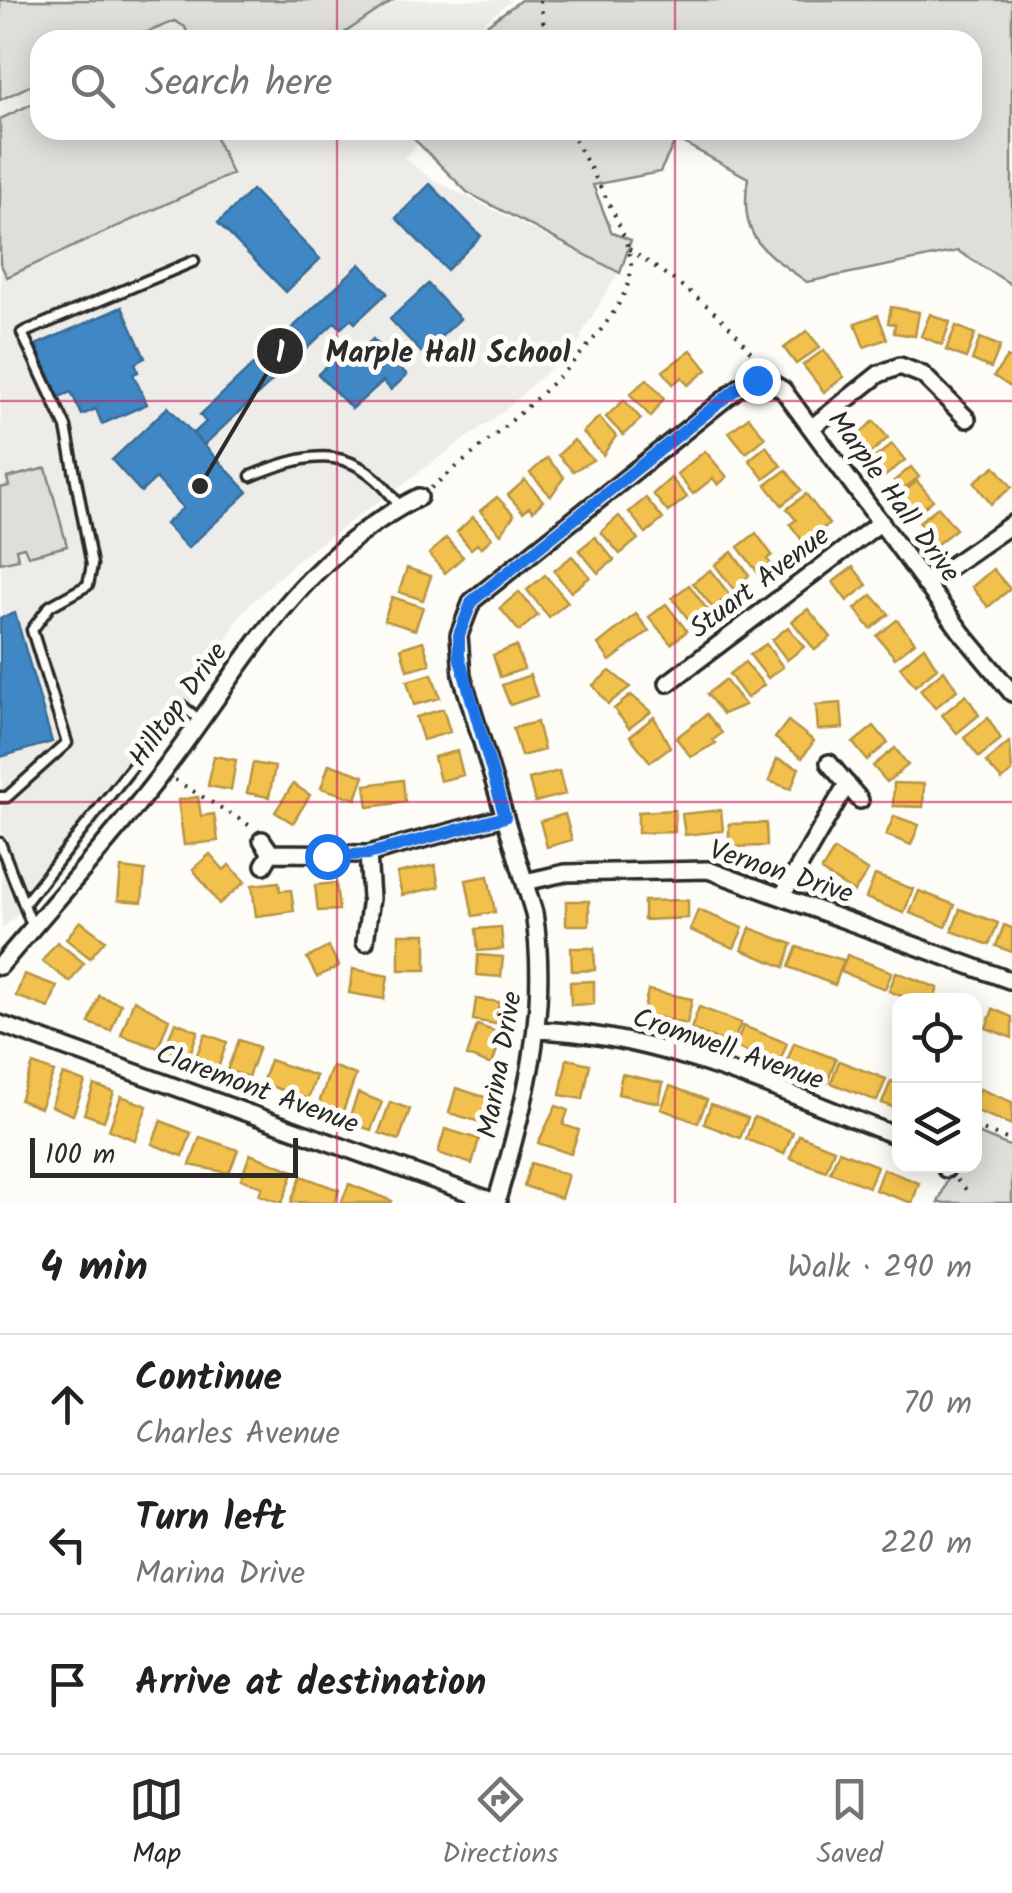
<!DOCTYPE html>
<html lang="en">
<head>
<meta charset="utf-8">
<style>
	:root { --surface:#fff; --page:#f2f2f2; --text:#202124; --muted:#757577; --line:#e0e0e0; --accent:#2b2b2b }
	body { margin:0; font-family:Kalam,sans-serif; background:var(--page); color:var(--text) }
	.controls { position:absolute; right:30px; bottom:30px; display:grid; overflow:hidden; border-radius:20px; box-shadow:0 5px 25px #0003 }
	.controls button { width:90px; height:90px; display:grid; place-items:center; padding:0; border:0; border-bottom:2px solid var(--line); background:var(--surface); color:var(--text); font:50px sans-serif }
	.scale { position:absolute; left:30px; bottom:25px; width:268px; box-sizing:border-box; padding-left:10px; border:5px solid #2b2b2b; border-top:0; font-size:28px; line-height:35px; white-space:nowrap; color:#2b2b2b; -webkit-text-stroke:8px #fdfcf7; paint-order:stroke }
	.stop { position:absolute; width:30px; height:30px; margin:-22px; border:8px solid #1a73e8; border-radius:50%; background:#fff }
	.stop.end { background:#1a73e8; border-color:#fff; box-shadow:0 2px 10px #0008 }
	.list { margin:0; padding:0; list-style:none }
	h2 { display:flex; justify-content:space-between; align-items:center; height:130px; margin:0; padding:0 40px; font-size:42px }
	h2 small { font-size:32px; font-weight:400; color:var(--muted) }
	.list li { display:grid; grid-template-columns:65px 1fr auto; gap:30px; align-items:center; box-sizing:border-box; height:140px; padding:0 40px; border-top:2px solid var(--line) }
	.list b { display:block; font-size:38px; white-space:nowrap }
	.list p { margin:0; font-size:32px; white-space:nowrap; color:var(--muted) }
	.list em { font-size:32px; font-style:normal; color:var(--muted) }
	.icon { flex:none; width:55px; height:55px; fill:none; stroke:currentColor; stroke-width:2; stroke-linecap:round; stroke-linejoin:round }
	.map { position:relative; flex:none; width:1012px; height:1203px; overflow:hidden }
	.search { position:absolute; background:var(--surface); box-shadow:0 5px 25px #0003; left:30px; right:30px; top:30px; height:110px; display:flex; align-items:center; gap:25px; box-sizing:border-box; padding:0 35px; border-radius:30px; color:var(--muted); font-size:38px }
	.sheet { height:550px; background:var(--surface) }
	nav { display:flex; justify-content:space-around; align-items:center; box-sizing:border-box; height:140px; border-top:2px solid var(--line); background:var(--surface); font-size:28px; color:var(--muted) }
	nav a { display:grid; justify-items:center; gap:5px }
	nav .on { color:var(--accent) }
	.map>svg:first-child { display:block }
</style>
</head>
<body>
<div class="map">
<svg width="1012" height="1203" viewBox="0 0 1012 1203">
	<rect width="100%" height="100%" fill="#fdfcf7"/>
	<filter id="ink" filterUnits="userSpaceOnUse"><feTurbulence type="fractalNoise" baseFrequency=".01" numOctaves="2"/><feDisplacementMap in="SourceGraphic" scale="20" xChannelSelector="R" yChannelSelector="G"/><feConvolveMatrix kernelMatrix="1 2 1 2 8 2 1 2 1" color-interpolation-filters="sRGB"/></filter>
	<g filter="url(#ink)">
		<!-- built -->
		<path fill="#edece8" d="M0 0H512L460 40H40V130H409L419 143 404 158 430 178 618 273 580 336 582 339 504 411 297 560 242 612 197 693 118 800 51 884 2 929Z"/>
		<!-- green -->
		<path fill="#dfdeda" stroke="#858482" stroke-width="2.5" d="M0 0H393L334 40H190L185 27 175 21 128 40H40V81L0 100Z
			M521 0H1012V285L958 251 807 282C762 250 738 238 748 178L676 139 660 172 593 185 612 233 631 240 620 273 467 192 414 139 421 130H972V40H466Z
			M40 100V130H212L232 174 7 277 0 263V119Z
			M46 468 67 546 28 556 24 547 16 549 18 559 0 563V488L9 486 7 478Z
			M975 1132 1012 1147V1203H938L953 1166H974Z"/>
		<!-- homes -->
		<path fill="#f2c14e" stroke="#b69444" stroke-width="2.5" d="M891 307 919 312 915 336 894 333 895 324 888 323Z
			M930 314 950 322 942 345 921 336Z
			M878 315 887 339 864 347 855 323Z
			M956 326 975 334 966 358 946 350Z
			M807 331 820 347 796 364 784 348Z
			M980 338 1000 346 991 368 972 360Z
			M691 350 707 370 688 385 682 377 673 384 663 371Z
			M824 350 844 377 824 392 803 365Z
			M1007 357 1012 360V388L994 376Z
			M647 379 664 398 651 417 630 394Z
			M624 400 641 419 623 435 606 417Z
			M599 417 616 436 603 455 583 432Z
			M749 417 765 438 746 453 729 432Z
			M874 421 888 438 868 455 854 438Z
			M574 440 593 460 573 471 558 455Z
			M892 444 905 460 884 477 871 461Z
			M766 446 781 466 764 479 749 460Z
			M705 451 727 477 718 485 713 478 693 494 677 474Z
			M547 458 564 477 551 496 530 473Z
			M995 466 1012 487 991 504 974 482Z
			M911 467 919 477 901 491 894 481Z
			M786 470 801 490 782 505 766 485Z
			M671 478 687 497 668 512 653 494Z
			M525 480 543 501 533 511 529 507 523 512 508 495Z
			M917 481 933 500 915 515 899 496Z
			M806 494 829 524 804 543 790 524 796 520 787 509Z
			M497 497 514 515 501 534 480 511Z
			M646 498 663 519 646 533 629 512Z
			M938 507 956 529 937 544 919 522Z
			M619 516 638 539 620 554 601 532Z
			M473 517 492 538 481 548 477 544 471 549 457 532Z
			M756 533 772 555 767 559 771 564 759 574 738 547Z
			M595 537 614 560 598 573 579 550Z
			M446 538 463 557 445 573 429 554Z
			M732 552 749 575 735 591 715 565Z
			M572 556 590 577 571 592 554 571Z
			M853 567 867 585 847 601 833 582Z
			M407 568 431 576 423 600 399 592Z
			M993 569 1010 589 988 607 972 587Z
			M710 570 730 595 713 608 693 583Z
			M545 575 568 602 549 617 527 590Z
			M689 585 709 612 693 625 672 598Z
			M519 592 538 615 519 631 500 608Z
			M872 595 889 614 871 629 855 609Z
			M392 597 423 607 415 630 384 620Z
			M666 604 687 631 671 644 649 617Z
			M808 609 831 637 815 650 792 621Z
			M636 614 649 631 610 661 598 644Z
			M897 620 915 642 895 658 877 636Z
			M788 627 804 647 787 660 772 640Z
			M423 641 430 664 407 670 401 648Z
			M766 644 783 667 768 678 750 655Z
			M516 646 524 669 500 677 493 655Z
			M924 647 937 668 915 686 900 667Z
			M745 662 764 685 747 698 729 674Z
			M944 670 957 690 935 708 920 690Z
			M610 671 630 687 608 704 593 685Z
			M432 674 440 698 414 705 407 681Z
			M530 675 537 696 510 705 502 685Z
			M725 680 745 705 723 714 707 694Z
			M631 695 651 712 629 728 614 709Z
			M966 695 979 715 957 733 942 715Z
			M841 703 843 728 818 730 816 705Z
			M443 709 450 732 423 740 416 717Z
			M707 714 722 733 713 740 716 743 691 757 676 738Z
			M654 717 670 747 650 762 630 736Z
			M988 718 1001 739 979 757 964 738Z
			M788 721 814 741 802 758 775 738Z
			M537 722 544 750 521 756 513 728Z
			M874 726 888 743 867 760 853 743Z
			M1010 741 1012 772 1002 780 986 762Z
			M895 748 908 765 887 782 873 766Z
			M457 751 463 775 440 781 434 757Z
			M214 756 236 760 231 790 208 786Z
			M777 759 799 768 791 789 769 781Z
			M253 763 275 767 269 797 247 793Z
			M329 764 364 776 356 799 321 788Z
			M559 771 565 794 535 802 529 779Z
			M403 780 405 802 368 807 365 785Z
			M894 783 924 784 923 807 893 806Z
			M293 784 310 795 293 823 275 812Z
			M198 797 201 816 214 814 218 841 184 845 178 800Z
			M675 810V832L638 833V812Z
			M721 810 723 831 685 835 682 814Z
			M565 814 572 840 547 847 540 821Z
			M894 816 919 825 911 845 886 835Z
			M766 823 767 846 729 847V824Z
			M834 850 868 871 854 892 821 871Z
			M210 854 224 870 229 865 245 882 219 904 193 869Z
			M435 865 439 887 402 895 397 873Z
			M121 868 145 871 142 902 118 900Z
			M875 875 913 889 904 913 866 898Z
			M488 876 495 912 473 916 466 880Z
			M279 882 280 891 291 890 294 911 256 916 252 885Z
			M336 883 339 910 318 911 315 885Z
			M919 891 955 905 946 927 910 913Z
			M688 900V918L644 920V901Z
			M566 901H589V925H566Z
			M960 909 998 923 989 945 952 931Z
			M698 910 743 928 734 948 690 930Z
			M80 921 105 940 90 958 66 939Z
			M1004 925 1012 928V952L996 946Z
			M501 927 503 949 478 951 476 929Z
			M750 928 792 944 784 967 742 950Z
			M399 934H426V970H399Z
			M57 942 84 963 70 982 42 961Z
			M329 947 339 966 317 977 307 958Z
			M797 947 844 960 835 985 789 967Z
			M571 948H594L595 970 572 971Z
			M478 955 503 957 501 977 477 975Z
			M847 955 892 972 885 989 841 972Z
			M353 969 388 976 384 999 349 993Z
			M896 972 938 988 933 1001H913L889 991Z
			M24 974 57 986 49 1008 16 996Z
			M594 981V1004L571 1005 570 982Z
			M648 990 692 999 687 1024 643 1014Z
			M99 996 121 1004 111 1031 89 1023Z
			M476 999 499 1002 496 1024 473 1020Z
			M134 1000 169 1019 158 1048 121 1035Z
			M699 1007 741 1023 732 1045 691 1029Z
			M993 1009 1012 1017V1038L986 1028Z
			M175 1022 198 1031 188 1060 164 1051Z
			M477 1025 502 1034 492 1065 467 1056Z
			M743 1026 787 1043 779 1064 735 1047Z
			M205 1034 227 1042 217 1071 194 1062Z
			M239 1040 259 1047 248 1077 227 1070Z
			M794 1043 836 1059 827 1083 785 1066Z
			M567 1059 590 1064 583 1099 560 1095Z
			M270 1060 316 1076 308 1099 262 1083Z
			M839 1061 886 1079 877 1101 831 1083Z
			M33 1064 54 1072 40 1108 20 1100Z
			M332 1066 356 1075 341 1117 317 1109Z
			M63 1074 85 1082 73 1115 51 1106Z
			M622 1074 663 1083 659 1103 618 1094Z
			M891 1081 900 1084V1110L882 1103Z
			M94 1085 114 1092 104 1121 84 1114Z
			M670 1086 707 1100 698 1123 661 1109Z
			M456 1088 494 1100 487 1124 449 1113Z
			M980 1089 1012 1102V1125L974 1110Z
			M358 1093 382 1102 371 1130 348 1122Z
			M121 1096 147 1106 135 1140 109 1130Z
			M390 1102 410 1109 399 1140 379 1133Z
			M711 1104 748 1118 740 1138 704 1124Z
			M556 1106 568 1110 563 1125 579 1130 571 1154 538 1143Z
			M754 1117 793 1132 784 1154 746 1139Z
			M161 1121 191 1133 183 1156 152 1144Z
			M445 1129 479 1139 472 1164 438 1153Z
			M799 1135 834 1149 826 1171 790 1158Z
			M200 1137 238 1150 229 1173 190 1165Z
			M839 1151 877 1166 869 1187 830 1172Z
			M250 1154 294 1171 282 1203 259 1195 262 1187 241 1179Z
			M531 1163 568 1175 561 1198 524 1186Z
			M883 1169 919 1183 912 1203 875 1190Z
			M301 1176 339 1190 334 1203 291 1202Z
			M349 1184 392 1201 391 1203H341Z"/>
		<!-- schools -->
		<path fill="#3f88c5" stroke="#396c97" stroke-width="2.5" d="M430 184 481 236 447 270 396 218Z
			M252 190 320 259 286 292 218 223Z
			M360 264 387 293 355 323 351 319 341 328 335 322 204 445 193 434 206 422 200 415Z
			M428 284 460 319 423 354 390 319Z
			M122 307 145 358 135 363 138 372 133 374 147 404 102 424 96 409 82 415 71 392 59 397 36 345Z
			M373 339 407 375 391 390 383 381 352 409 318 374 344 350 352 359Z
			M168 407 248 492 188 548 165 524 183 508 156 478 141 492 112 460Z
			M15 613 52 742 0 757V618Z"/>
		<g fill="none" stroke-linecap="round" stroke-linejoin="round">
			<defs>
				<path id="lane" d="M251 476C316 449 358 445 400 507
					M0 797H7L67 743 32 630 50 606 88 585 92 565 66 427 22 333 194 261
					M0 843 32 925
					M24 904 181 705 201 721"/>
				<path id="street" d="M811 428 879 374 900 366 923 375 967 419
					M925 584 1012 524
					M668 683 881 522
					M829 763 860 800
					M262 840 271 853 264 865
					M271 853 368 854 505 817
					M525 882 565 873 708 870 1012 981
					M782 896 847 784
					M365 942 371 898 368 854
					M0 966C54 902 111 840 162 773 243 668 295 560 419 497
					M0 1024 498 1203
					M537 1030C663 1034 783 1093 900 1137
					M945 1166 946 1169
					M496 1203C524 1109 550 1012 534 913L462 676 459 635 472 601 741 386 768 381 783 390 962 633 1012 693"/>
			</defs>
			<!-- lane casing -->
			<use href="#lane" stroke="#2b2b2b" stroke-width="15"/>
			<!-- street casing -->
			<use href="#street" stroke="#2b2b2b" stroke-width="22"/>
			<!-- path -->
			<path stroke="#2b2b2b" stroke-width="4" stroke-dasharray="2.5 8" stroke-linecap="butt" d="M540 0 546 40
				M629 249C675 281 731 316 759 365
				M431 488C479 448 636 327 631 263 629 232 585 161 570 130
				M175 780 252 827
				M974 1127 1012 1141
				M957 1180 971 1195"/>
			<!-- lane -->
			<use href="#lane" stroke="#fdfcf7" stroke-width="8"/>
			<!-- street -->
			<use href="#street" stroke="#fdfcf7" stroke-width="15"/>
		</g>
	</g>
	<g fill="none" stroke-linecap="round" stroke-linejoin="round" filter="url(#ink)">
		<!-- route -->
		<path stroke="#1a73e8" stroke-width="12" d="M327 856 368 854 505 817 459 656V635L472 601 740 386 757 380"/>
	</g>
	<!-- grid -->
	<path fill="none" stroke="#c2185b" stroke-width="2.5" stroke-opacity="0.55" d="M337 0V40M675 0V40M337 130V1203M675 130V1203M0 401H1012M0 802H1012"/>
	<g text-anchor="middle" dominant-baseline="central" stroke-width="10" stroke-linejoin="round" paint-order="stroke">
		<!-- street labels -->
		<g font-size="28" fill="#2b2b2b" stroke="#fdfcf7">
			<text transform="translate(893 497) rotate(54)">Marple Hall Drive</text>
			<text transform="translate(760 583) rotate(-37)">Stuart Avenue</text>
			<text transform="translate(179 705) rotate(-54)">Hilltop Drive</text>
			<text transform="translate(781 873) rotate(18)">Vernon Drive</text>
			<text transform="translate(728 1050) rotate(19)">Cromwell Avenue</text>
			<text transform="translate(501 1065) rotate(-80)">Marina Drive</text>
			<text transform="translate(257 1090) rotate(20)">Claremont Avenue</text>
		</g>
	</g>
	<!-- callouts -->
	<path fill="none" stroke="#2b2b2b" stroke-width="4" d="M200 486L280 351"/>
	<g fill="#2b2b2b" stroke="#fdfcf7" stroke-width="4">
		<circle cx="200" cy="486" r="10"/>
		<circle cx="280" cy="351" r="25"/>
	</g>
	<g font-size="30" text-anchor="middle" font-weight="bold" fill="#fff">
		<text x="280" y="362">1</text>
	</g>
	<g font-size="30" text-anchor="middle" font-weight="bold" fill="#2b2b2b" stroke="#fdfcf7" stroke-width="10" stroke-linejoin="round" paint-order="stroke">
		<text x="448" y="362">Marple Hall School</text>
	</g>
</svg>
<div class="controls">
<button><svg class="icon" aria-label="locate" viewBox="0 0 24 24"><circle cx="12" cy="12" r="6"/><path d="M12 2v4M12 18v4M2 12h4M18 12h4"/></svg></button>
<button><svg class="icon" aria-label="layers" viewBox="0 0 24 24"><path d="M12 4l9 5-9 5-9-5zM3 14l9 5 9-5"/></svg></button>
</div>
<div class="scale">100 m</div>
<div class="stop" style="left:327px;top:856px"></div>
<div class="stop end" style="left:757px;top:380px"></div>
<div class="search"><svg class="icon" aria-label="search" viewBox="0 0 24 24"><circle cx="10" cy="10" r="6"/><path d="M15 15l6 6"/></svg>Search here</div>
</div>
<section class="sheet">
<h2>4 min<small>Walk · 290 m</small></h2>
<ul class="list">
<li><svg class="icon" aria-label="ahead" viewBox="0 0 24 24"><path d="M12 20V5M6 11l6-6 6 6"/></svg><div><b>Continue</b><p>Charles Avenue</p></div><em>70 m</em></li>
<li><svg class="icon" aria-label="left" viewBox="0 0 24 24"><path d="M17 20v-9H6M10 6l-5 5 5 5"/></svg><div><b>Turn left</b><p>Marina Drive</p></div><em>220 m</em></li>
<li><svg class="icon" aria-label="arrive" viewBox="0 0 24 24"><path d="M6 21V4h12l-3 4 3 4H6"/></svg><div><b>Arrive at destination</b></div></li>
</ul>
</section>
<nav>
<a class="on"><svg class="icon" aria-label="map" viewBox="0 0 24 24"><path d="M3 6l6-2 6 2 6-2v14l-6 2-6-2-6 2zM9 4v14M15 6v14"/></svg>Map</a>
<a><svg class="icon" aria-label="directions" viewBox="0 0 24 24"><path d="M12 3l9 9-9 9-9-9zM9 14v-3h6M13 9l2 2-2 2"/></svg>Directions</a>
<a><svg class="icon" aria-label="saved" viewBox="0 0 24 24"><path d="M7 4h10v16l-5-4-5 4z"/></svg>Saved</a>
</nav>
</body>
</html>
